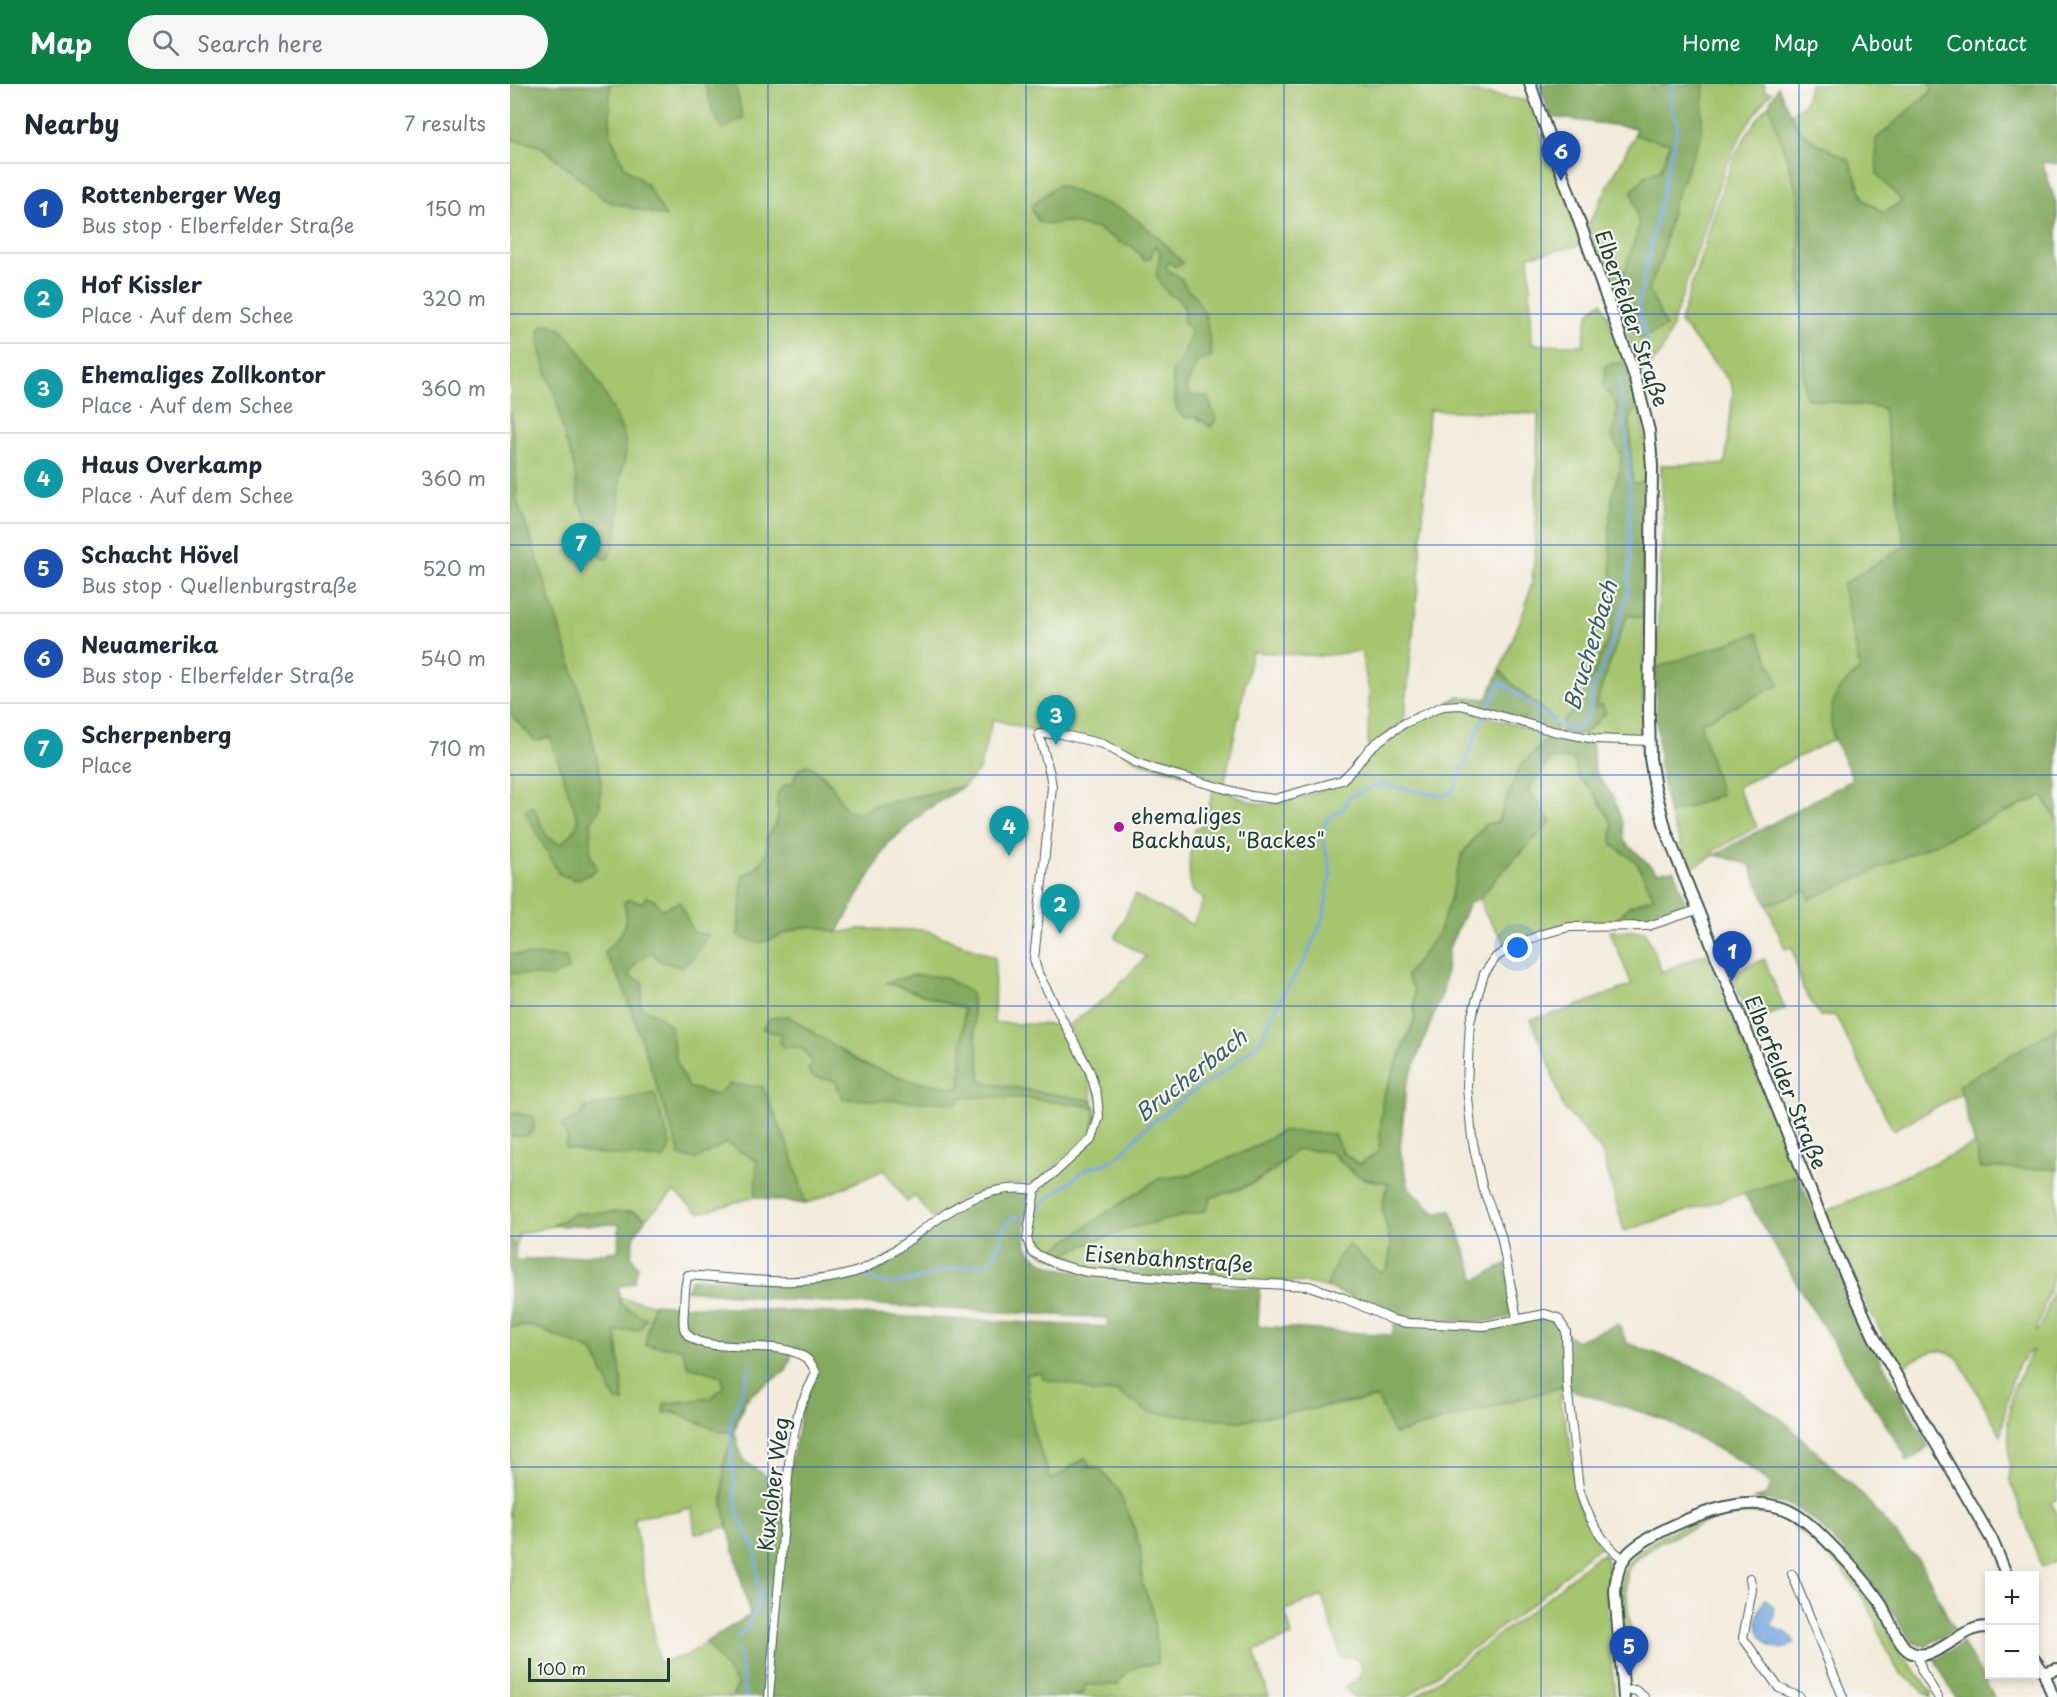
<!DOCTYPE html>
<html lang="en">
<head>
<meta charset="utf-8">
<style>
	:root { --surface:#fff; --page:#f6f6f7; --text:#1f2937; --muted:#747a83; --line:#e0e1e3; --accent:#0b8043 }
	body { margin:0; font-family:"Playpen Sans",sans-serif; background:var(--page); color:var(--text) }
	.controls { position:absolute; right:18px; bottom:18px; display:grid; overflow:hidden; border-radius:0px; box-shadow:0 3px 9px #0003 }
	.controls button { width:54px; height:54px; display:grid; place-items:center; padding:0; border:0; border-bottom:2px solid var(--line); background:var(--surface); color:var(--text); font:30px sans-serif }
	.scale { position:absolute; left:18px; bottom:15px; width:142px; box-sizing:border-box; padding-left:6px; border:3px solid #1f3d34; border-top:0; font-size:16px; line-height:21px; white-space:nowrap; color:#1f3d34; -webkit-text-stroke:4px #f6f6f2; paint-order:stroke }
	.you { position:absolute; left:1008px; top:864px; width:21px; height:21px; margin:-15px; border:4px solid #fff; border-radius:50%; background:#1a73e8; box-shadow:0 0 0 9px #1a73e833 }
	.badge { display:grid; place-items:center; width:39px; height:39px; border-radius:50%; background:var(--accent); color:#fff; font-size:20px; font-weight:700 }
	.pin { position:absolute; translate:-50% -50px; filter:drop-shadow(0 2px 3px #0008) }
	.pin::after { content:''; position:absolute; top:32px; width:21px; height:18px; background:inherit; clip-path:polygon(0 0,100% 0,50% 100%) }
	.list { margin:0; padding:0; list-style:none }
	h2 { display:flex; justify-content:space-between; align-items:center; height:78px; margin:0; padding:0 24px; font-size:26px }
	h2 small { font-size:20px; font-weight:400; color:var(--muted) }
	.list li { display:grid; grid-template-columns:39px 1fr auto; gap:18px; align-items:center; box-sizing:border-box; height:90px; padding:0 24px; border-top:2px solid var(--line) }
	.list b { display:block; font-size:22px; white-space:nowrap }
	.list p { margin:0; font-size:20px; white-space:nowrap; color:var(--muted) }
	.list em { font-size:20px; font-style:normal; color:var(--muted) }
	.icon { flex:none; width:33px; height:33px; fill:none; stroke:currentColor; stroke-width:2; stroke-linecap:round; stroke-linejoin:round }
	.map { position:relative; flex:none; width:1547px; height:1613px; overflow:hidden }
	header { display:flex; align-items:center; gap:36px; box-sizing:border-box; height:84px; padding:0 30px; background:var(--accent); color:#fff }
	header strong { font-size:28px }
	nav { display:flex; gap:33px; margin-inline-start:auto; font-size:21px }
	.search { width:420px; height:54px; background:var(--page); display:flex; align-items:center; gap:15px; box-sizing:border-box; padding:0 21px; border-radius:33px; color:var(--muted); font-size:22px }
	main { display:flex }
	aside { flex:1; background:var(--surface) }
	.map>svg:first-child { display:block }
</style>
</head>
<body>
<header>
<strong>Map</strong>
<div class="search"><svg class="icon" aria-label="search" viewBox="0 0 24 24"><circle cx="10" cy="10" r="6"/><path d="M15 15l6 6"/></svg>Search here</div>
<nav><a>Home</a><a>Map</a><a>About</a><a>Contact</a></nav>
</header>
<main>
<aside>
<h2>Nearby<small>7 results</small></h2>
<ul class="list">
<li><span class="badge" style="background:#1a4fb4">1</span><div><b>Rottenberger Weg</b><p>Bus stop · Elberfelder Straße</p></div><em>150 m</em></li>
<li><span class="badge" style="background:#0f9aa8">2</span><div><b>Hof Kissler</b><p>Place · Auf dem Schee</p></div><em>320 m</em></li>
<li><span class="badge" style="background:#0f9aa8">3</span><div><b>Ehemaliges Zollkontor</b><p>Place · Auf dem Schee</p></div><em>360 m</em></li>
<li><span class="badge" style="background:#0f9aa8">4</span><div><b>Haus Overkamp</b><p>Place · Auf dem Schee</p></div><em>360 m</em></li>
<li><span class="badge" style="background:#1a4fb4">5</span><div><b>Schacht Hövel</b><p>Bus stop · Quellenburgstraße</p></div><em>520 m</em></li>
<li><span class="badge" style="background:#1a4fb4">6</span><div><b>Neuamerika</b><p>Bus stop · Elberfelder Straße</p></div><em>540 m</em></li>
<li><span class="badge" style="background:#0f9aa8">7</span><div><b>Scherpenberg</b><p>Place</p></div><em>710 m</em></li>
</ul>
</aside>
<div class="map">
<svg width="1547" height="1613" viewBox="0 0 1547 1613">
	<rect width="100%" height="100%" fill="#f6f6f2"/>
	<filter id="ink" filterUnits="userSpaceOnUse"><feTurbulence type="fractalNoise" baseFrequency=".0167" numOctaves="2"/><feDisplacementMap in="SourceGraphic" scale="12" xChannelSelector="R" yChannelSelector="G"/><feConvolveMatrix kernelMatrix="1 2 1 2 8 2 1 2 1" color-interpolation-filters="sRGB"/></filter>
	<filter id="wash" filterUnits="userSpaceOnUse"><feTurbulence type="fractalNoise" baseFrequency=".008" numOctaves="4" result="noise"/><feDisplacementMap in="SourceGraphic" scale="24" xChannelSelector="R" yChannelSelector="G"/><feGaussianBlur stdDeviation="1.35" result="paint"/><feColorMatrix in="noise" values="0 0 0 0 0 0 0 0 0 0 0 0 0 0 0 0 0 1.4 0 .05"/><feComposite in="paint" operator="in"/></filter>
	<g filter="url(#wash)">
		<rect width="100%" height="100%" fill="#f3ebdb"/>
		<!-- green -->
		<path fill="#a5c56e" stroke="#628151" stroke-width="1.5" d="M100 0H195C200 10 201 21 207 31L203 0H914L1018 17 1056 112 1073 161 1019 172 1022 259 1033 261H1073C1076 243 1074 227 1092 218L1114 277 1131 330 1137 369 1133 651 1083 653 1046 648 1044 635 1005 603 990 586 1014 527 1022 498 1025 470 1028 330 919 326 910 483 894 637 858 665 859 608 851 567 809 572 742 568 714 701 630 678 593 657 536 650 483 635 469 686 454 702 358 723 357 726C330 734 332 713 320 699 315 693 305 685 298 681L285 692 283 700H275C269 709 264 719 269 729L258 757V767L253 778 243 787 233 791 258 856 290 843 307 842 327 849 349 845 415 846 485 873 484 939 553 941 577 989 583 1017 471 998 461 909 434 893 404 891 377 899 454 925 450 1012 516 1014 585 1023V1034L580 1049 557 1072 525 1099 490 1101 454 1113 423 1135 405 1112 397 1118 374 1086 296 1120 245 1113 189 1129 164 1108 136 1134 124 1128 65 1129 42 1142 9 1150 6 1163 0 1156V55L30 62 98 117 155 132 137 101 114 82 100 50Z
			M1143 0H1255L1254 7 1261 8 1233 47 1213 89 1158 254 1149 272 1132 289 1078 141 1123 54Z
			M1300 0H1420L1422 7 1366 55 1367 90 1392 117 1374 129 1354 116 1339 76C1315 64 1291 56 1281 29L1294 20Z
			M1259 20 1288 110 1295 314 1373 324 1395 462 1333 500 1350 585C1323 612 1320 617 1323 656L1227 703 1247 743 1203 767 1205 771 1180 785 1159 730 1211 711 1189 639 1269 601 1247 550 1146 584 1153 437 1151 381 1215 380 1223 308 1221 299 1170 238 1212 105 1224 74 1240 45Z
			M949 624 1041 652 1011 682 987 739 975 740 952 770 940 816 928 850 896 892 904 905V936L873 1013 869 1067 849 1081 833 1068 823 1050 771 1047 739 1066 679 1091 648 1095 596 1129 536 1172 526 1166 522 1157V1138L526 1114 531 1104 581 1056 590 1019 559 941 599 911 636 873 605 854 625 811 683 841 694 815 683 808C676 786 680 766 685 744L694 741 704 703C719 708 736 718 751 720 775 723 828 702 846 687 858 677 865 663 878 654 898 639 924 628 949 624Z
			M1040 674 1064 675 1068 693 1082 706 1102 738V761L1127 778 1144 814 1119 822 1107 836 1050 841 1021 849 996 860 972 825 970 814 984 796 1041 738 1018 706Z
			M1532 712 1547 736V944L1450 1001 1451 1010 1383 1046 1325 931 1310 932 1292 903 1282 863 1275 865 1257 821 1296 806 1301 814Z
			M1100 847H1135L1152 888 1196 869 1288 1092 1114 1147 1092 1068 1053 1023 1038 976 1021 935 1051 928 1122 901Z
			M1254 875 1275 925 1241 938 1221 889Z
			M1465 1060 1471 1084 1547 1085V1182L1526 1247 1530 1245 1547 1197V1415L1541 1419 1547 1429V1476L1532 1484 1500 1396 1498 1337 1503 1306 1523 1266C1500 1278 1495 1327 1491 1351L1449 1276C1430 1256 1410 1273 1390 1284L1345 1198 1315 1128Z
			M786 1065 821 1068C843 1090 846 1096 878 1099L872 1123 881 1161 877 1186 870 1189 828 1175 816 1203 796 1199 704 1192 705 1176 606 1168 603 1186 576 1184 542 1174 619 1144 695 1127 701 1113 732 1105 763 1088Z
			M109 1214 143 1220 135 1261 171 1264 178 1282 212 1292 213 1304 201 1314 154 1320V1328C179 1328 199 1349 224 1347L214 1379 213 1422 218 1443 185 1449 182 1424 124 1434 149 1579 178 1571 196 1558 228 1601 222 1613H0V1243H25L84 1268 105 1315 114 1318 106 1248 130 1245 110 1220Z
			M532 1289 533 1294 570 1301 583 1309 606 1307 638 1328 729 1337 868 1314 885 1350 1052 1303 1050 1318 1060 1356 1065 1407 1069 1422 1091 1463 1079 1470 1032 1512 1005 1533 897 1613H844L834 1603C850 1596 862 1584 841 1572L832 1574 812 1512 775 1526 782 1552 744 1567 759 1613H561L570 1611 574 1608 575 1601 627 1581 648 1580 642 1523 632 1500 631 1467 621 1435 607 1405 590 1385 579 1382 576 1374 541 1397 523 1347 516 1290Z
			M1247 1425C1259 1426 1271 1428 1282 1434 1307 1448 1353 1499 1367 1524 1375 1538 1379 1557 1389 1570 1391 1574 1396 1575 1399 1579 1407 1588 1414 1599 1421 1608V1613L1389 1588 1382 1577 1358 1521 1333 1486 1280 1438 1265 1430H1236L1210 1434 1187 1442 1150 1459 1125 1476 1118 1485 1116 1503 1122 1562 1114 1563 1111 1495C1123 1450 1206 1428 1247 1425Z
			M1094 1469C1101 1483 1096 1503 1097 1519 1098 1551 1102 1582 1105 1613H906L1035 1516 1080 1477Z"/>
		<!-- forest -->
		<path fill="#84aa61" stroke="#52744a" stroke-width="1.5" fill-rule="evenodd" d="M0 0H100V49L114 82 137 101 156 133 95 116 31 62 0 55Z
			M195 0H225L233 34 212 46C209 37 202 27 200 19 198 12 198 7 195 0Z
			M1029 0H1143L1142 5 1160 0H1194L1191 51 1164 118 1151 175 1139 206 1156 243 1131 255 1115 240 1083 152 1095 151 1114 190 1129 142 1122 107 1137 90 1150 87 1160 59 1124 51 1126 44 1041 33Z
			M1420 0H1547V80L1532 78 1547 122V736L1532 712 1300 815 1296 806 1257 821 1239 780 1205 771 1343 695C1330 666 1311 643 1327 609 1331 601 1343 592 1350 585L1333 500 1395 462 1373 324 1295 314 1288 110 1259 20 1268 3 1286 42 1301 56 1339 76 1354 116 1374 129 1392 117 1367 90 1366 55 1422 7Z
			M548 101 615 127 647 152 673 179 665 183 658 178 656 183 659 187 672 195 677 205 684 210 696 233 702 271 701 274 687 278 676 304 680 311 697 313 706 335 701 343 684 332 678 335 671 331 666 324 662 290 675 267 681 247C668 235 676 235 673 222 672 221 667 214 666 213L661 212C656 207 648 200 647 192 645 180 656 171 645 161L640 175 634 176 623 163 612 159 588 145 557 138 540 140 529 138 522 126 523 120C533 114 538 106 548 101Z
			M41 240C44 243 49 244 53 247 70 262 115 341 116 363 117 373 111 384 110 395 108 420 112 454 97 475L91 473 74 427 69 418 63 378 55 355 46 313 37 291 29 258V248L33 241Z
			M1114 278 1129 322 1120 334 1122 398 1127 400 1136 395 1133 534 1118 531 1110 549 1085 623 1092 621 1096 629 1073 651 1052 648 1053 636 1061 630 1072 614 1100 551 1107 496 1102 495 1099 446 1103 408 1110 386 1111 371 1101 352C1108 328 1113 322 1093 304L1096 281Z
			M0 321 6 374 7 417 21 455 60 577 79 640 91 693 90 724 81 738C84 758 74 764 87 784L80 790 65 796 49 790 15 727 23 722 37 753 50 760C60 753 65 748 68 736L40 653 25 657 4 634 0 626Z
			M1247 549 1269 601 1190 639 1211 711 1159 730C1147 682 1146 634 1146 584Z
			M990 586 1005 603 1044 636 1046 648 950 618H938L949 612 977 615Z
			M1041 652 1082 658 1084 685 1103 713 1113 740 1114 757 1147 788 1164 786 1175 818 1170 826 1137 836H1107L1119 822 1144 813 1127 779 1102 760V738L1082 706 1068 693 1064 675H1040L1018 706 1041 738 984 796 971 814 959 819 939 864 933 908 896 1002 890 1065 899 1104 927 1130 940 1125 966 1196 996 1180 1003 1231 996 1234 974 1238 897 1236 816 1203 828 1174 839 1161 870 1189 878 1185 881 1161 872 1123 879 1099C846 1096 843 1090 822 1068L786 1065C756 1094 742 1102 702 1113L695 1127 620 1144 542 1174 537 1171 596 1129 648 1095 679 1091 739 1066 771 1047 824 1050 832 1068 849 1081 869 1067 873 1013 905 936 904 905 896 892 928 850 940 816 952 771 976 740 987 739 1010 682Z
			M298 681C305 685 315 693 320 699 332 713 330 734 357 726L358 723 454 702 416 726 378 760 327 849C314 844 303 840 290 844 265 850 253 868 228 851L233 791C248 785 262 772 256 754 260 747 266 741 268 733 270 724 268 731 267 723 265 709 270 701 283 700 285 690 287 684 298 681Z
			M136 813 144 816 152 825 170 818 183 848 198 851 183 874 171 883 149 877 142 867 127 878 118 892 133 897 131 923 148 932 160 942 167 979 178 1003 206 1011 219 1000 253 1003 282 1071 296 1120 245 1113 247 1077 216 1059 187 1075 171 1073 113 902 94 868C111 853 120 842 114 818L119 815 132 819Z
			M0 870 56 873 59 885 41 893 0 889Z
			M404 891 434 893 461 909 471 998 583 1017 585 1023 516 1014 450 1013 448 1019 333 1015 325 997 301 992 298 985 303 979 294 966 285 963 274 964 269 957 273 951 252 945 260 934 278 932 353 980 402 997 450 1004 454 925 377 898Z
			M1547 944V1085L1471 1084 1449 1001Z
			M144 1009 161 1062 154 1075 81 1069 56 1064 55 1060 58 1055 51 1041 69 1033 75 1024Z
			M0 1028 24 1033V1045L17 1052H0Z
			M1288 1091 1325 1181 1362 1260 1419 1363 1397 1378 1394 1369 1294 1212 1234 1110Z
			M489 1107H511L521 1111C519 1124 514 1139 515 1152 516 1187 576 1189 601 1193L606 1168 705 1176 702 1202 750 1204 748 1242 882 1251 884 1240 896 1243 972 1245 1022 1235 1040 1236 1066 1257 1108 1240 1117 1259 1202 1290 1270 1334 1355 1414 1413 1482 1444 1546 1417 1561 1403 1559 1358 1493 1308 1440 1284 1423 1259 1416 1243 1415 1257 1411 1261 1400 1230 1377 1153 1335 1051 1303 884 1350 867 1313 729 1337 638 1328 607 1307 583 1309 570 1302 533 1295 531 1289 516 1290 523 1347 541 1396 576 1374 579 1383 590 1385 607 1404 621 1435 631 1467 632 1500 642 1523 648 1580C625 1581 621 1582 607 1601H575L574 1608 569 1611 560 1613H222L228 1601 196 1558 240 1531 213 1422 214 1379 224 1347 211 1348 164 1328 154 1329V1320L201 1314 213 1304 212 1292 178 1282 171 1264 135 1261 143 1220 597 1243V1234L264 1215 176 1206 182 1194 308 1199 361 1185 456 1118ZM283 1267 296 1268 306 1280 304 1297 292 1325 277 1399 263 1397 233 1376 224 1347 235 1317 248 1305 276 1287Z
			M124 1128 136 1134 125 1151 121 1172 128 1183 124 1199 108 1203 110 1220 136 1234 130 1245 106 1248 114 1318 105 1316 84 1268 23 1242H0V1156L6 1163 5 1176 49 1174 108 1167 109 1140 42 1142 65 1129Z
			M1453 1559 1484 1613H1445L1425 1576Z"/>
		<!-- water -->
		<path fill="#76a7e1" stroke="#4a728a" stroke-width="1.5" d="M1255 1515C1268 1524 1265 1529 1261 1543 1270 1546 1280 1548 1284 1558 1270 1575 1247 1556 1247 1538 1247 1531 1251 1522 1255 1515Z"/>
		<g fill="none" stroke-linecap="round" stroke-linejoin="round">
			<!-- stream -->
			<path stroke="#76a7e1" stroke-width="3" d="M1134 271 1138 262 1128 222 1144 146 1168 41 1161 23 1162 4 1164 0
				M978 625 991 598 1050 642 1066 646 1079 631 1083 604 1099 568 1118 508 1120 478 1119 380 1109 293
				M527 1135 530 1124 536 1116 578 1084 595 1080 611 1070 636 1043 681 1009 714 988 750 957 771 913 794 878 813 835 821 788 813 755 814 745 817 735 835 723 836 714 870 700 933 712 944 706 973 633
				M356 1193C387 1208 406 1194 436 1186 450 1182 464 1181 478 1179L488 1166 493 1146 503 1133 514 1134
				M227 1554 237 1542 246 1527 249 1510 246 1467 227 1428 221 1371V1337L241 1281
				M228 1565 236 1613"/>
		</g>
	</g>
	<g filter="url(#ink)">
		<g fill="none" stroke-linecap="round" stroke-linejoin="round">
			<defs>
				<path id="street" d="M525 1106 582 1055 589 1033 587 1011 580 988 528 889 524 875 542 703 540 690 529 650H550L593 660 625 678 644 685 741 712 765 715 832 696 845 683 860 664 878 650 895 639 933 622 951 621 1043 647 1085 655 1139 657
					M525 1106 517 1155 522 1168 544 1179 576 1188 693 1197 799 1202 834 1214 883 1236 898 1239 974 1242 1035 1230 1048 1234 1056 1247 1057 1302 1069 1404C1076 1429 1091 1460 1114 1475
					M1007 1235 991 1151 972 1102 962 1054 957 1003 959 954 960 938 974 890 986 873 1003 862 1033 850 1059 843 1138 842 1187 826
					M1282 1490 1333 1613
					M1240 1494 1242 1506 1233 1554 1269 1604 1290 1613
					M1407 1570 1412 1587 1428 1613
					M1113 1607 1125 1606 1134 1613
					M259 1613 280 1370 289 1325 306 1289C304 1285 302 1280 299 1277 273 1250 189 1275 175 1247 172 1240 174 1231 174 1224 175 1213 174 1202 178 1191 234 1195 297 1205 351 1186 361 1182 370 1176 379 1170 424 1141 465 1095 525 1106"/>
				<path id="secondary" d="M1020 0 1126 296 1139 347 1142 382 1139 633 1140 674 1145 704 1156 747 1323 1163 1364 1253 1482 1456 1497 1492
					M1524 1575 1534 1589 1543 1613
					M1534 1589 1547 1585
					M1114 1613 1105 1509C1106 1474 1120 1464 1150 1448 1188 1429 1244 1406 1285 1430 1299 1438 1311 1451 1323 1463 1340 1480 1357 1498 1370 1518 1377 1530 1388 1562 1400 1568 1421 1579 1443 1553 1462 1546 1468 1543 1473 1543 1480 1543"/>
			</defs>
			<!-- street casing -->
			<use href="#street" stroke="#3f574d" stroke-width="10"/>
			<!-- secondary casing -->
			<use href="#secondary" stroke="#3f574d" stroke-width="14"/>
			<!-- street -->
			<use href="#street" stroke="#fff" stroke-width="8"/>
			<!-- secondary -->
			<use href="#secondary" stroke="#fff" stroke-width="10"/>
		</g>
	</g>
	<!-- grid -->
	<path fill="none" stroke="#1d4ed8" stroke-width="1.5" stroke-opacity="0.55" d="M258 0V1613M516 0V1613M774 0V1613M1031 0V1613M1289 0V1613M0 230H1547M0 461H1547M0 691H1547M0 922H1547M0 1152H1547M0 1383H1547"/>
	<!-- markers -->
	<circle fill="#b5179e" stroke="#f6f6f2" stroke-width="2" cx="609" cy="743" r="6"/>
	<g text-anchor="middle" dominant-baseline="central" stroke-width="4.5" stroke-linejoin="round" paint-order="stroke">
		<!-- street labels -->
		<g font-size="21" fill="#1f3d34" stroke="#f6f6f2">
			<text transform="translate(1123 234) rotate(71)">Elberfelder Straße</text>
			<text transform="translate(1277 998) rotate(68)">Elberfelder Straße</text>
			<text transform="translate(659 1174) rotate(4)">Eisenbahnstraße</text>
			<text transform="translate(262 1400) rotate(-83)">Kuxloher Weg</text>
		</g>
		<!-- poi labels -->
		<g font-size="21" fill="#1f3d34" stroke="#f6f6f2" text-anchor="start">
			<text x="621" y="731">ehemaliges<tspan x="621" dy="24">Backhaus, "Backes"</tspan></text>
		</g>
		<!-- water labels -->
		<g font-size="22" font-style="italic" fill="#395d68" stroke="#f6f6f2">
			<text transform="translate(1079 561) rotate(-73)">Brucherbach</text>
			<text transform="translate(680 990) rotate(-38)">Brucherbach</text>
		</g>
	</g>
</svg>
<div class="controls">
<button>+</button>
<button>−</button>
</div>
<div class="scale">100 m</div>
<div class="you"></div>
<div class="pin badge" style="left:1222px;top:897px;background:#1a4fb4">1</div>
<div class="pin badge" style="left:550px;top:850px;background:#0f9aa8">2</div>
<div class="pin badge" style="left:546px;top:661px;background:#0f9aa8">3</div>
<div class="pin badge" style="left:499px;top:772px;background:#0f9aa8">4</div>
<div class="pin badge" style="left:1119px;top:1592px;background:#1a4fb4">5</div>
<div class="pin badge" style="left:1051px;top:97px;background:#1a4fb4">6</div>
<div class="pin badge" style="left:71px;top:489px;background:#0f9aa8">7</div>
</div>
</main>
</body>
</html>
